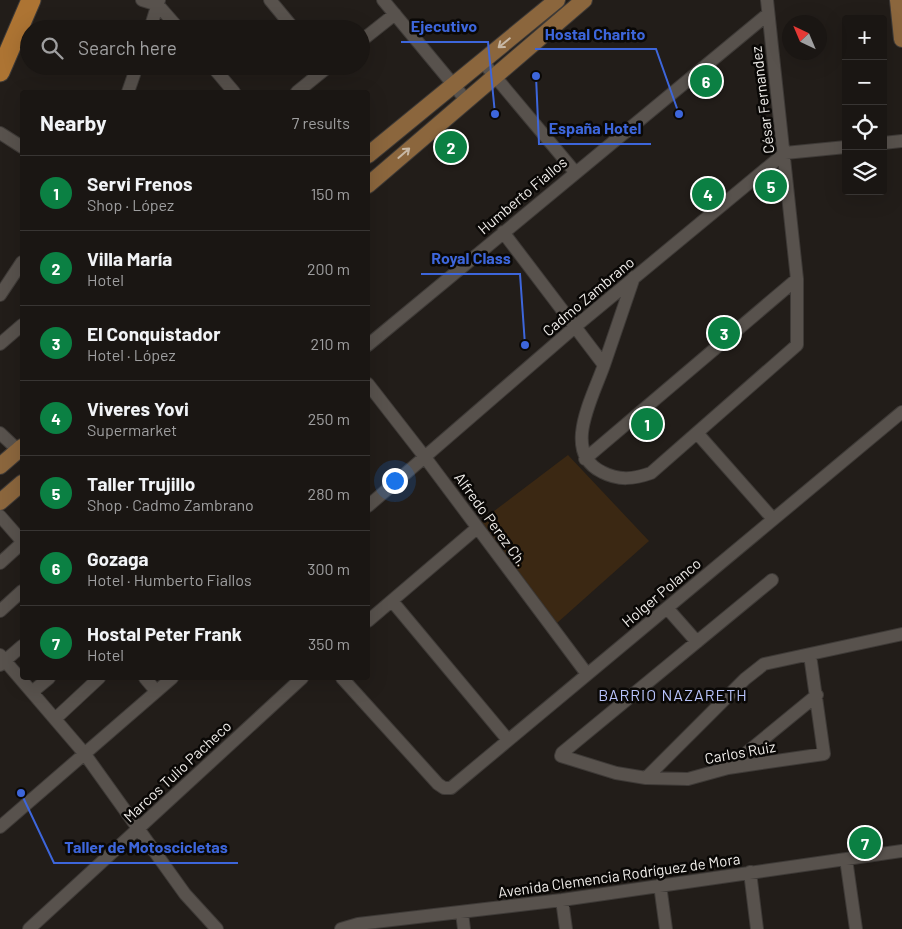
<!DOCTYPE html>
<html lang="en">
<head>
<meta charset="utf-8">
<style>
	:root { --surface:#1a1613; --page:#272321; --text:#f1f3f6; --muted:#9f9fa0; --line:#383533; --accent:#0b8043 }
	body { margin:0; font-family:Barlow,sans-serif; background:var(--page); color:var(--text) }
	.controls { position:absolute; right:15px; top:15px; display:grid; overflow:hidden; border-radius:5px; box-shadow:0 5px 20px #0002 }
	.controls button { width:45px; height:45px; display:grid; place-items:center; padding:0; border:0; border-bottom:1px solid var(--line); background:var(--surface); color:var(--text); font:25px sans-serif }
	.compass { position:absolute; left:782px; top:15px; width:45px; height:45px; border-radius:50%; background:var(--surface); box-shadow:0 5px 20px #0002; rotate:316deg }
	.you { position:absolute; left:394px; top:480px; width:18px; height:18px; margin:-12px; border:4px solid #fff; border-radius:50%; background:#1a73e8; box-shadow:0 0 0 8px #1a73e833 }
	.badge { display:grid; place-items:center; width:32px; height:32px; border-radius:50%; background:var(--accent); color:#fff; font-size:16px; font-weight:700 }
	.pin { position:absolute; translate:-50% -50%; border:2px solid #fff; box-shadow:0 1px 5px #0006 }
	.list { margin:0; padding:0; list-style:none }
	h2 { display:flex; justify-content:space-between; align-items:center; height:65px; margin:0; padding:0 20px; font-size:21px }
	h2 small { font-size:16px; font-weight:400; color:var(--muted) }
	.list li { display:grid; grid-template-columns:32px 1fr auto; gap:15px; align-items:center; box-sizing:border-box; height:75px; padding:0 20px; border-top:1px solid var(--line) }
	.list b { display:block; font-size:19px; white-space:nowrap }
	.list p { margin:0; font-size:16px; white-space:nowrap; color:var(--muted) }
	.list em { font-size:16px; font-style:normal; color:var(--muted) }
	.icon { flex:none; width:28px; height:28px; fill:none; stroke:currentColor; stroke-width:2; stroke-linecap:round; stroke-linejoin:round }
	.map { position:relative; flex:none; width:902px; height:929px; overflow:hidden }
	.search { position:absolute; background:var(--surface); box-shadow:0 5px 20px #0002; left:20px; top:20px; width:350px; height:55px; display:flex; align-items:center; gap:12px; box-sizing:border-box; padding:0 18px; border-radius:28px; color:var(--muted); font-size:19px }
	.panel { position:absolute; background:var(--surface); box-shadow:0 5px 20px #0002; left:20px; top:90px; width:350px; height:590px; border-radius:5px }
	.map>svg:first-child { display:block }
</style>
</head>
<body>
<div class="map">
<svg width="902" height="929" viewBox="0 0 902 929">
	<rect width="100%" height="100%" fill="#221d19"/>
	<!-- green -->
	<path fill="#3b2813" d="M568 455 649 541 557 623 481 521Z"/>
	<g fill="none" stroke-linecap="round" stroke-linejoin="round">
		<defs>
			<path id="minor" d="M142 0 158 5 179 29
				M270 0 294 29
				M383 0 466 100
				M150 29 159 0
				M361 41 395 14
				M482 61 575 172
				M212 66 234 92
				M128 92 137 66
				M297 92 329 66
				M0 133 22 147
				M883 143 902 141
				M503 232 604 365C593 397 561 452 602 472 619 481 634 479 651 473L797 345V279L767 0
				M0 295 22 262
				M0 344 22 325
				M368 345 768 14
				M604 365 634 277
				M368 384 424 456 587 674
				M0 433 18 450
				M697 433 773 519
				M585 459 797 279
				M368 506 576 326 785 153 846 147
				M0 516 22 541
				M0 563 22 543
				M772 580 562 753 561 756 616 773 646 778 688 779 728 768 824 754 810 655
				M392 601 508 740
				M667 608 697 642
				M0 611 22 591
				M368 621 477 528
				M0 655 84 753 185 894 217 929
				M0 665 22 646
				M145 678 156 691
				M342 678 438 784 444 788H451L902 412
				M32 692 49 678
				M55 719 99 678
				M728 768 817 695
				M646 778 745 679 764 664 902 634
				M0 827 172 678
				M846 859 856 929
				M750 872 757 929
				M660 885 666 929
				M562 900 566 929
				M462 913 464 929
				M29 929 302 678
				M341 929 358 924 562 900 902 851"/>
			<path id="major" d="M898 0 902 39
				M368 155 557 0
				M368 185 584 0
				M0 466 22 447
				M0 502 22 483"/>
			<path id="highway" d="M0 72 31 0"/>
		</defs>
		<!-- minor casing -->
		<use href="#minor" stroke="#3e3a37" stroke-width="14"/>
		<!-- major casing -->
		<use href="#major" stroke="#3e3a37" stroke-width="18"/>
		<!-- highway casing -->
		<use href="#highway" stroke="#3e3a37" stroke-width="21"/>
		<!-- minor -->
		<use href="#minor" stroke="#58524d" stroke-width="12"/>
		<!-- major -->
		<use href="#major" stroke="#8b663d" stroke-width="16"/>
		<!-- highway -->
		<use href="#highway" stroke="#ad7433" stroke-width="19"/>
	</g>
	<!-- one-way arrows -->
	<defs><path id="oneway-shaft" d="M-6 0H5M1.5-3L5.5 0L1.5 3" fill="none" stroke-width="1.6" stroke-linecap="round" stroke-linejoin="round" transform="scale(1.25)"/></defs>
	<g stroke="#c8b8a5">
		<use href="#oneway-shaft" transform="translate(504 43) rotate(141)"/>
		<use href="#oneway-shaft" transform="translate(404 153) rotate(-41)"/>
	</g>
	<g text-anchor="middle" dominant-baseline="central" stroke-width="5" stroke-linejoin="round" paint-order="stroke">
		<!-- street labels -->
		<g font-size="15" fill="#f1eeeb" stroke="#0a0806">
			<text transform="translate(762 100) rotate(-97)">César Fernandez</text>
			<text transform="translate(522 195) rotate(-40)">Humberto Fiallos</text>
			<text transform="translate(588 296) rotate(-40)">Cadmo Zambrano</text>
			<text transform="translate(491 519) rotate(54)">Alfredo Perez Ch.</text>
			<text transform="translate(661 592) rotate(-40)">Holger Polanco</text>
			<text transform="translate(740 752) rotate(-10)">Carlos Ruiz</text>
			<text transform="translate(177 771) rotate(-43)">Marcos Tulio Pacheco</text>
			<text transform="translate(619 875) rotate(-8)">Avenida Clemencia Rodríguez de Mora</text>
		</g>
		<!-- neighbourhood labels -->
		<g font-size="16" letter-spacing="1" fill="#b9c3fb" stroke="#0a0806">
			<text x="673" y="694">BARRIO NAZARETH</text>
		</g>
	</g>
	<!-- callouts -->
	<path fill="none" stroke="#3d66db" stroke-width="2" d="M495 114L488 42H401M679 114L656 49H535M536 76L539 144H651M525 345L520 274H421M21 793L54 863H238"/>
	<g fill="#3d66db" stroke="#0a0806" stroke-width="2">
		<circle cx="495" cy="114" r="5"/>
		<circle cx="679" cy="114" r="5"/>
		<circle cx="536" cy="76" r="5"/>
		<circle cx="525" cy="345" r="5"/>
		<circle cx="21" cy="793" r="5"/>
	</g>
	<g font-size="16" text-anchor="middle" font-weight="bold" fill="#3d66db" stroke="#0a0806" stroke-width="5" stroke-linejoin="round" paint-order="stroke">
		<text x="444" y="32">Ejecutivo</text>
		<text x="595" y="40">Hostal Charito</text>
		<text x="595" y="134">España Hotel</text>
		<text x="471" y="264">Royal Class</text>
		<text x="146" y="853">Taller de Motoscicletas</text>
	</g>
</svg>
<div class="controls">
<button>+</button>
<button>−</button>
<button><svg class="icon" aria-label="locate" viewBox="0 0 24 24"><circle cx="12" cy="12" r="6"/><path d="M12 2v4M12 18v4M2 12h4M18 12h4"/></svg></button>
<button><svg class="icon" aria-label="layers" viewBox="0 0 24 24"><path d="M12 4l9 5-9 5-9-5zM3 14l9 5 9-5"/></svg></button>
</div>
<svg class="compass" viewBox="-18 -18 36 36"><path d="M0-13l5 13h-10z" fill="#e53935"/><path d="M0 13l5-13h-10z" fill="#9f9fa0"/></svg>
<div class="you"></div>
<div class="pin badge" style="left:647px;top:424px">1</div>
<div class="pin badge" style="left:451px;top:147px">2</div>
<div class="pin badge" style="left:724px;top:333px">3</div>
<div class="pin badge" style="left:708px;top:194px">4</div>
<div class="pin badge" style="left:771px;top:186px">5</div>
<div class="pin badge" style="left:706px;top:81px">6</div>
<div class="pin badge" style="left:865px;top:843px">7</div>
<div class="search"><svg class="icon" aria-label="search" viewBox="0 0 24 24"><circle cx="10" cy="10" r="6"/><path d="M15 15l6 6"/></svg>Search here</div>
<section class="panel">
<h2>Nearby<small>7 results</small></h2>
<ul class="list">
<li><span class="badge">1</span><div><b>Servi Frenos</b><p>Shop · López</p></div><em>150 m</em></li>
<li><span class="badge">2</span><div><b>Villa María</b><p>Hotel</p></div><em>200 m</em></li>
<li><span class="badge">3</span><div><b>El Conquistador</b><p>Hotel · López</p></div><em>210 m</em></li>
<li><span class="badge">4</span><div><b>Viveres Yovi</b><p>Supermarket</p></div><em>250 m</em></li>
<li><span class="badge">5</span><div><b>Taller Trujillo</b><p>Shop · Cadmo Zambrano</p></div><em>280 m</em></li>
<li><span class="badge">6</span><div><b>Gozaga</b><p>Hotel · Humberto Fiallos</p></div><em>300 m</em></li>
<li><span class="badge">7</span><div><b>Hostal Peter Frank</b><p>Hotel</p></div><em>350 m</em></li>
</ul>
</section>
</div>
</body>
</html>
